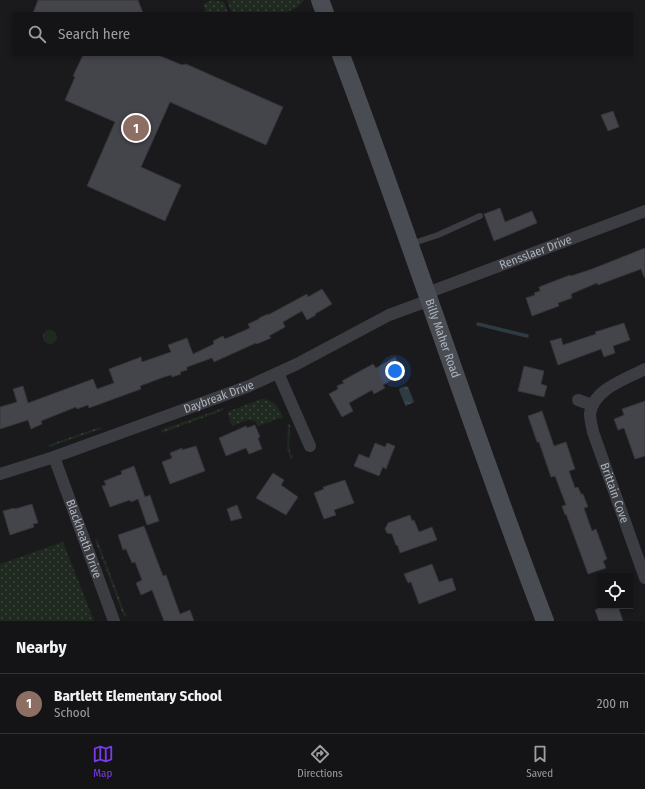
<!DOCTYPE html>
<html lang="en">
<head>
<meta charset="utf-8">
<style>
	:root { --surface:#141416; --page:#1d1d1f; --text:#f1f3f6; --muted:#9d9ea1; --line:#333335; --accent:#7c3aed }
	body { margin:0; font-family:"Fira Sans Condensed",sans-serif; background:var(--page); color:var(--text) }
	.controls { position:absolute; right:12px; bottom:12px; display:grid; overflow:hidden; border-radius:0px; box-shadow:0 2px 6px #0003 }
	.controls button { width:36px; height:36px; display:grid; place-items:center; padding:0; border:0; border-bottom:1px solid var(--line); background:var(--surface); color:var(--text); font:20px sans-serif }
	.you { position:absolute; left:395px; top:371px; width:14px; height:14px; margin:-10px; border:3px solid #fff; border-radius:50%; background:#1a73e8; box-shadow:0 0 0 6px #1a73e833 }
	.badge { display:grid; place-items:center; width:26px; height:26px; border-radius:50%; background:var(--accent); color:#fff; font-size:13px; font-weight:700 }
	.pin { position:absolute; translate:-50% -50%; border:2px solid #fff; box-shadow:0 1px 4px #0006 }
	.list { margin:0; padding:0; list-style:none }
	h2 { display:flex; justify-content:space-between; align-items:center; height:52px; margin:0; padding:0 16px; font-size:17px }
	h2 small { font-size:13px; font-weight:400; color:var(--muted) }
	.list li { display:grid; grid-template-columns:26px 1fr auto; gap:12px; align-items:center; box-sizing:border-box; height:60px; padding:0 16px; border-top:1px solid var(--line) }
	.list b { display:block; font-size:15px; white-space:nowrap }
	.list p { margin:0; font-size:13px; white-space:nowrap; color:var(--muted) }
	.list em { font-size:13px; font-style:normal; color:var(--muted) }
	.icon { flex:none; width:22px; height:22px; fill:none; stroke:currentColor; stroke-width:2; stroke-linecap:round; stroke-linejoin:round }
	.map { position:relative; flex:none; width:645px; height:621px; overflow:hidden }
	.search { position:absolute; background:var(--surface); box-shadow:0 2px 6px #0003; left:12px; right:12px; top:12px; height:44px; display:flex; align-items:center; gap:10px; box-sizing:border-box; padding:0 14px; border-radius:0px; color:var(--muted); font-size:15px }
	.sheet { height:112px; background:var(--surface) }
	nav { display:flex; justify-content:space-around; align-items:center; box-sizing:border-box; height:56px; border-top:1px solid var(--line); background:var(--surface); font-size:11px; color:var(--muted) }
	nav a { display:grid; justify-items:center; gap:2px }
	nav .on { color:var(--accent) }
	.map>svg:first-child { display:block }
</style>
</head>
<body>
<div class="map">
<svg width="645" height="621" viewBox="0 0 645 621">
	<defs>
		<pattern id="grass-dots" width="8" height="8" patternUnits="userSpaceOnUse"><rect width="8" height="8" fill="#1f2920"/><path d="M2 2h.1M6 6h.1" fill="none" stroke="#3d463e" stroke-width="1.8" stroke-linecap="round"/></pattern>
		<pattern id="park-tufts" width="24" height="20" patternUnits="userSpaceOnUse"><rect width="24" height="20" fill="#1f2920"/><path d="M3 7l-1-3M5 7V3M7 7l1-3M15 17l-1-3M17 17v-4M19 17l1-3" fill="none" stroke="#3d463e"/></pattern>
		<pattern id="water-ripples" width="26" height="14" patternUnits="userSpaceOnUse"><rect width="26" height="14" fill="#2e3b43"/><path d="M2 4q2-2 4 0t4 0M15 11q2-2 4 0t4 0" fill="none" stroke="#4a555c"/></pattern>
	</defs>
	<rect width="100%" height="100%" fill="#1a1a1d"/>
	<!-- grass -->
	<path fill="url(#grass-dots)" d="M212 0 224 2 228 13H206L203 4Z
		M229 0H304C293 17 269 13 251 13L250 11 245 13H232L227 1Z
		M261 399C273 399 278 406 283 417L258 426 255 421 248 420 232 426 227 412Z
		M223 408 224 410 162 433 161 430Z
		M288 424H290C291 436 286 447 293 458L291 459 287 449Z
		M100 427 101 429 49 447 48 445Z
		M97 539 126 616 124 617 95 540Z
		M63 542 94 621H0V564Z"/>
	<!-- park -->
	<path fill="url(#park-tufts)" d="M43 337a7 7 0 1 1 14 0a7 7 0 1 1-14 0Z"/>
	<!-- water -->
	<path fill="url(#water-ripples)" d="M406 386 408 387 414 402 406 406 405 405 399 390 400 388Z"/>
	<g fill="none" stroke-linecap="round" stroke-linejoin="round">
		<!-- stream -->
		<path stroke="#2e3b43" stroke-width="3.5" d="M478 324 527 336"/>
	</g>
	<!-- building -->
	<path fill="#44454a" stroke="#343439" d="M38 0H138L143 13H33Z
		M83 55H158L182 65 186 64 283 107 266 145 170 102 141 167 181 185 165 221 87 186 115 122 65 100 75 77 73 76Z
		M613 111 619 127 608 131 601 115Z
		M500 208 505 222 532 211 537 223 494 241 484 214Z
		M645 248V277H644L641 269 598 285 597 283 571 294 572 298 558 303 559 306 532 316 526 298 535 295 534 293 540 291 539 287 570 275 571 276 592 269Z
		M322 289 332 304 315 314 316 315 307 320 302 311 283 322 285 327 269 336 271 338 257 344 256 343 214 362 212 358 187 367V370L180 372 181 374 172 377 171 375 164 377 140 386 141 389 89 408 88 405 77 409 76 407 41 421 42 424 31 429 28 420 0 429V407L17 402 13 389 23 386 28 403 93 379 97 389 114 383 109 369 141 357 142 362 171 352 168 345 187 338 193 354 214 344 213 341 223 336 225 339 250 328 248 324 259 319V318L268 314V315L307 294 308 297Z
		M624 323 630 340 613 346 615 353 604 357 601 349 558 365 550 341 561 338 563 345 596 334 595 332Z
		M395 357 402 371 393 375 395 378 383 385 385 388 374 394 372 390 349 403 353 411 342 417 329 394 338 389 337 386 344 383 342 381 373 364 376 368Z
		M524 366 544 371 541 384 547 386 544 397 518 391Z
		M645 401V456L635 459 624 428 618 430 614 419 624 415 622 409Z
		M542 411 554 446 566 442 575 469 569 471 575 488 578 487 581 494H583L588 507 584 508 592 531 596 529 607 559 603 561 606 568 588 574 566 514 565 515 562 506 566 505 555 476 551 477 539 442H537L528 416Z
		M255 425 260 437 258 438 262 449 249 454 246 448 226 456 219 438 246 426 247 428Z
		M375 443 385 447 387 443 395 446 386 469 383 467 379 476 354 466 359 454 369 458Z
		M196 446 205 471 170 484 162 462 172 458 170 453 182 448V450Z
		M134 466 145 497 150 495 159 521 147 525 138 499 131 502 130 500 110 507 102 486 106 485 104 481 122 474 121 471Z
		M273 473 284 480 281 485 298 497 286 515 256 498Z
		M345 480 354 503 334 510 336 515 324 519 314 493 324 489 323 487Z
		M32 504 38 523 33 524 34 527 10 535 3 511 14 508 15 509Z
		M237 505 242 518 231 521 227 509Z
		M410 515 412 521 414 520 419 532 432 527 437 540 400 553 398 546 396 545 392 534 387 533 385 529 388 523Z
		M144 526 163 576 166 575 180 614 190 610 194 621H164L152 590 141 595 136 583 142 580 135 562 132 563 126 549 123 550 118 535Z
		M432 564 439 582 452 578 456 590 419 604 411 582 408 583 404 574Z
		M597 606H618L623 621H599L595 610 598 609Z"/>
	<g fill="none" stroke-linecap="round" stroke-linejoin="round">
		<!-- lane -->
		<path stroke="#3b3d42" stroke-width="6" d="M411 244 438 235 480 216"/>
		<!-- street -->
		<g stroke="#3b3d42" stroke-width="12">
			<path id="s1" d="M427 293 645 211"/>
			<path id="s2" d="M645 369C626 379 593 389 590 414 590 420 592 426 593 432L645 578"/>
			<path d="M278 373 310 446"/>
			<path d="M578 400 592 405"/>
			<path id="s3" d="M54 457 114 621"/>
			<path id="s4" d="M0 474 54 457 249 386 297 364 389 315 430 300"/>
		</g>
		<!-- secondary -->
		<g stroke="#494c52" stroke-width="18">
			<path d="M320 0 325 13"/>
			<path id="s5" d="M341 55C412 243 473 434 545 621"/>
		</g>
	</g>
	<g text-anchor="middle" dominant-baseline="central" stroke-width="3.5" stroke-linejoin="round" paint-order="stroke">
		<!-- street labels -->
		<g font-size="12" fill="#acb3bd" stroke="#151518">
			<text stroke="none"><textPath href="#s1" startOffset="116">Rensslaer Drive</textPath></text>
			<text stroke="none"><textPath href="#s5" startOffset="301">Billy Maher Road</textPath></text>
			<text stroke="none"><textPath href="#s4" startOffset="232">Daybreak Drive</textPath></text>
			<text stroke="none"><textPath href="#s2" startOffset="157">Brittain Cove</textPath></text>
			<text stroke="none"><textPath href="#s3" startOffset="87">Blackheath Drive</textPath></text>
		</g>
	</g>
</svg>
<div class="controls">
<button><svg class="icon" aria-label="locate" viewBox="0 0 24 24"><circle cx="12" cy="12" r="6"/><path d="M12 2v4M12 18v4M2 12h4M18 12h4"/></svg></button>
</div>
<div class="you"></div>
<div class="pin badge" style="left:136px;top:128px;background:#8d6e63">1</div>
<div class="search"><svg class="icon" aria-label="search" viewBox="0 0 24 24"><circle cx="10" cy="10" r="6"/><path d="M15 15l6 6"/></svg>Search here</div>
</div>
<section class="sheet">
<h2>Nearby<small></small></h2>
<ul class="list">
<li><span class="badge" style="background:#8d6e63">1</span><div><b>Bartlett Elementary School</b><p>School</p></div><em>200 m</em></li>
</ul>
</section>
<nav>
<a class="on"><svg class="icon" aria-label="map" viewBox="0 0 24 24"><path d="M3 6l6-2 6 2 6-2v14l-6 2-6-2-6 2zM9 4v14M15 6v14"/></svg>Map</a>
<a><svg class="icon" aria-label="directions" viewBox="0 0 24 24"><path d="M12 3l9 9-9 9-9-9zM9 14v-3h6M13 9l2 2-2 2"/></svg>Directions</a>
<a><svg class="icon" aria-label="saved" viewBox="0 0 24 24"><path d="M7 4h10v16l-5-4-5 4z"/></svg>Saved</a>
</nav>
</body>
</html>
